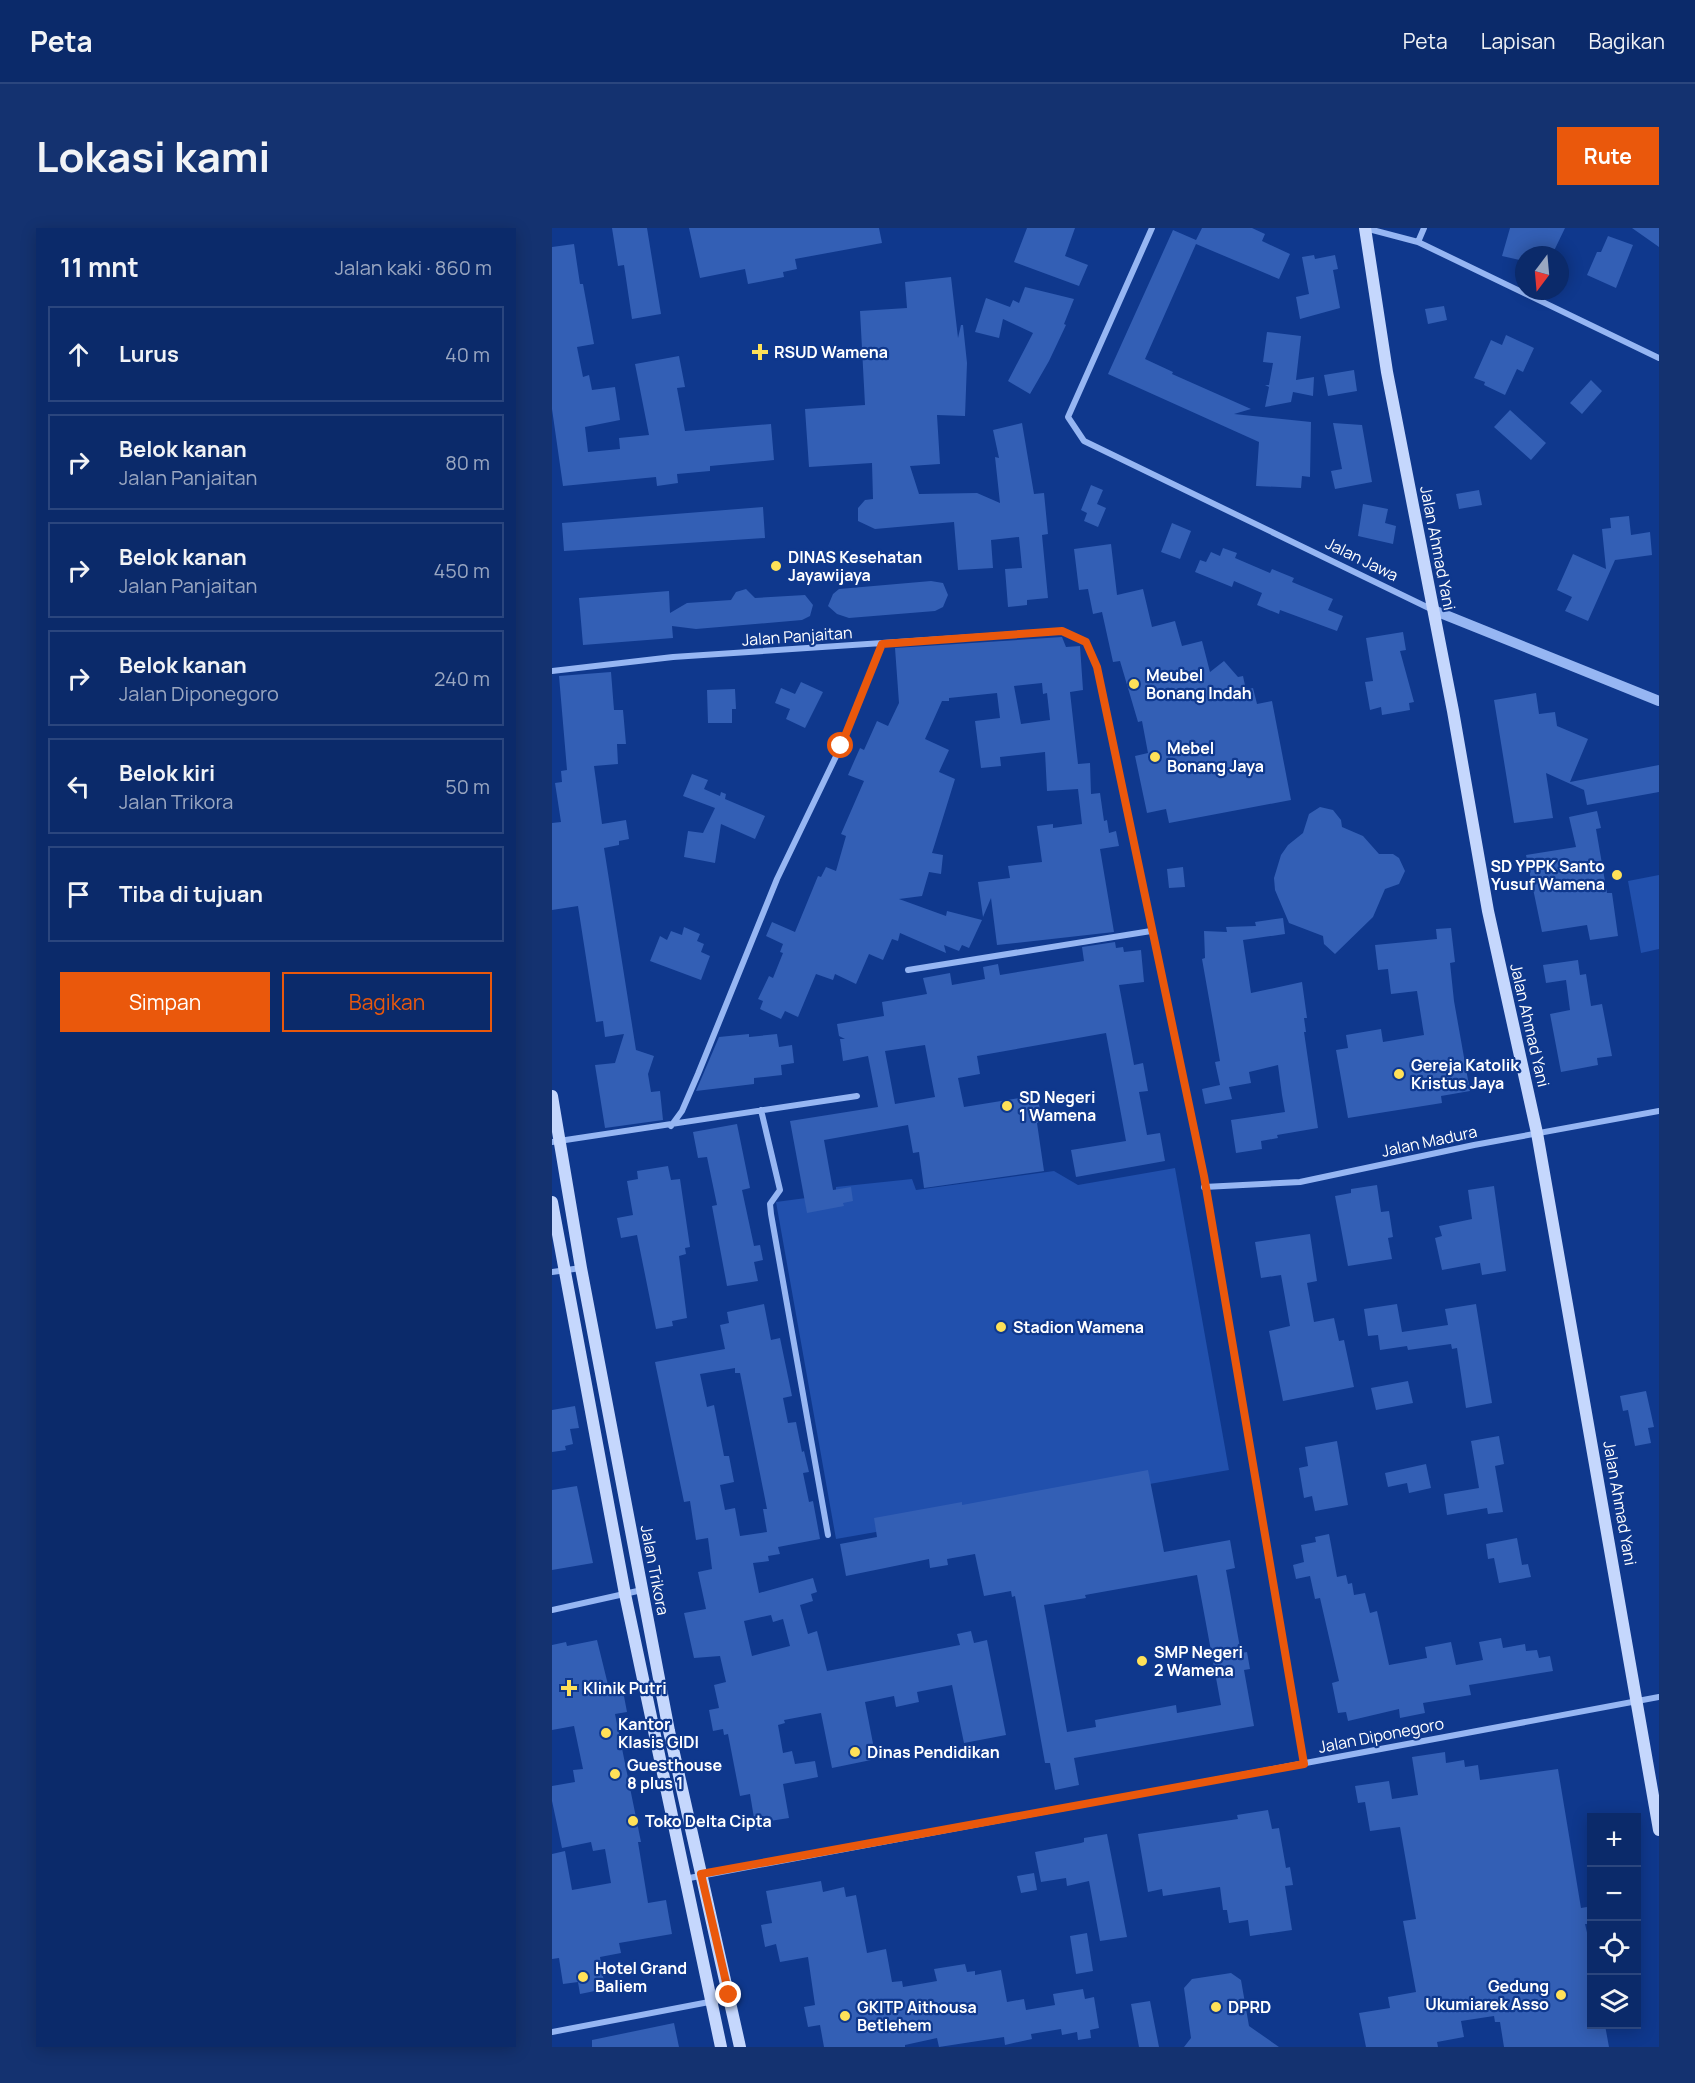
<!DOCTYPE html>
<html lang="id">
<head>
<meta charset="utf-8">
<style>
	:root { --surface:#0b2a6a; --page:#143270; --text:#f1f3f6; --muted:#9aa7c1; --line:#2b467e; --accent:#ea580c }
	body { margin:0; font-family:Manrope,sans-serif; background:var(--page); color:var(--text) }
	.controls { position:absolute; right:18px; bottom:18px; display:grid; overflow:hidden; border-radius:0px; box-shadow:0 3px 15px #0003 }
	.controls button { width:54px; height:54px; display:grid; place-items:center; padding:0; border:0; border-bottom:2px solid var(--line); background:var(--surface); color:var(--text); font:30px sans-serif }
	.compass { position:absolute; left:963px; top:18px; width:54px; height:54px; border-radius:50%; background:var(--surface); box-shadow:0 3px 15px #0003; rotate:196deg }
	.stop { position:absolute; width:18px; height:18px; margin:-14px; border:4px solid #ea580c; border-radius:50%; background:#fff }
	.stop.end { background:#ea580c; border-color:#fff; box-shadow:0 2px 6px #0008 }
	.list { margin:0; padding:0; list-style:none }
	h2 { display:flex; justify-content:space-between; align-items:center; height:78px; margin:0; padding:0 24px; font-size:26px }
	h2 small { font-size:20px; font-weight:400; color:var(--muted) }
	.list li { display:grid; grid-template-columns:39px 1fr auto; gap:18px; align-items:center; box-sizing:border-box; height:96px; margin:0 12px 12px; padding:0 12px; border:2px solid var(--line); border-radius:0px }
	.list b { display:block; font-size:22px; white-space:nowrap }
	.list p { margin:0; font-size:20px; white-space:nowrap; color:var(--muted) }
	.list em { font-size:20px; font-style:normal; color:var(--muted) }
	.actions { display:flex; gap:12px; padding:18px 24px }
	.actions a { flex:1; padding:14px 0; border:2px solid var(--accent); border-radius:0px; text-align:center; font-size:21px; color:var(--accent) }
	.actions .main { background:var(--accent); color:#fff }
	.icon { flex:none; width:33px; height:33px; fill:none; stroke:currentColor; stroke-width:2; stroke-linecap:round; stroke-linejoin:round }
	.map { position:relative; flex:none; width:1107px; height:1819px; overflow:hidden; border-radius:0px }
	header { display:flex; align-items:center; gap:36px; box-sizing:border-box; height:84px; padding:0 30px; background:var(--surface); border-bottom:2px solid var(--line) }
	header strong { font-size:28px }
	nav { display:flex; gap:33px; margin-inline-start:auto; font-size:21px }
	.intro { display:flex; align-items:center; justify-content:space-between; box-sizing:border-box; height:144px; padding:0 36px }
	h1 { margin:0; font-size:42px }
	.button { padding:15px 27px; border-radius:0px; background:var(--accent); color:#fff; font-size:21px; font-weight:700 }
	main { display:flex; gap:36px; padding:0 36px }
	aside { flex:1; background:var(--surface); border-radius:0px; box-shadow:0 3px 15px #0003 }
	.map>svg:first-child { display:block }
</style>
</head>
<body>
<header>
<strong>Peta</strong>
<nav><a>Peta</a><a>Lapisan</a><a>Bagikan</a></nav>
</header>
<div class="intro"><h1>Lokasi kami</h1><a class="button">Rute</a></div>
<main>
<aside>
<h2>11 mnt<small>Jalan kaki · 860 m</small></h2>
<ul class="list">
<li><svg class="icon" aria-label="ahead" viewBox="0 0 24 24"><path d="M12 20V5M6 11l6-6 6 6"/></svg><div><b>Lurus</b></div><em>40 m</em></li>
<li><svg class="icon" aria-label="right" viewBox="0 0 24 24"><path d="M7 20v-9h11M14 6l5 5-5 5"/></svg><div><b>Belok kanan</b><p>Jalan Panjaitan</p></div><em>80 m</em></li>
<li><svg class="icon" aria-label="right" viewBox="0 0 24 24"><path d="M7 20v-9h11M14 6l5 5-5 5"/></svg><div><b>Belok kanan</b><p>Jalan Panjaitan</p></div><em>450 m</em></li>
<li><svg class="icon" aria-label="right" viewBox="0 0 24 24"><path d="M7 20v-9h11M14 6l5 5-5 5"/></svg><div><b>Belok kanan</b><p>Jalan Diponegoro</p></div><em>240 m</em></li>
<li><svg class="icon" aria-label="left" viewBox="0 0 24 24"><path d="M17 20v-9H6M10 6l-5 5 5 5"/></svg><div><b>Belok kiri</b><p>Jalan Trikora</p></div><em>50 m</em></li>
<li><svg class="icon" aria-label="arrive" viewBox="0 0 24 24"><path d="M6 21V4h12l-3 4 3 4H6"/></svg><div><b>Tiba di tujuan</b></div></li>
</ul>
<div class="actions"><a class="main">Simpan</a><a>Bagikan</a></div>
</aside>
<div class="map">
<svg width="1107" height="1819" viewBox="0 0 1107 1819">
	<rect width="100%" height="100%" fill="#0f388d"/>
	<!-- green -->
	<path fill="#2150ad" d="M1107 647V721L1089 725 1076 653Z
		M623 940 677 1242 284 1311 224 974 284 966V959L360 951 364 962 502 943 526 957Z"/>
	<!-- building -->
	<path fill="#335fb5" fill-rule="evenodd" d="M60 0H95L109 86 80 91 72 37 66 38Z
		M137 0H327L330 15 243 31 245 41 231 44 232 49 196 56 193 41 148 50Z
		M475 0H523L513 28 536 37 527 58 462 34Z
		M650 0H700L713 6 710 13 738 26 727 51 644 16 593 131 621 144 620 146 699 181 682 186 759 194 758 249 750 248 749 260 704 258 707 214 556 146 621 2 644 12Z
		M958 0H1013L1000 27H972V33L950 28Z
		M1080 0H1107V19Z
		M1056 8 1081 17 1064 60 1035 47 1045 24H1049Z
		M22 16 28 56H31L42 116 25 119 31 149 37 147 40 162 63 159 68 192 33 199 36 224 68 221 67 210 97 207 83 136 127 128 133 159 125 160 133 203 219 196 222 232 158 238V243L125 246 126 255 105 258 104 249 11 258 0 181V19Z
		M762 27 763 31 783 27 786 41 781 42 788 80 748 91 744 69 757 66 750 29Z
		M399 49 406 110 409 97H411L415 135 413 188 385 187 388 236 358 238 367 266 425 265 448 275 443 229 447 230 441 202 470 195 482 266 492 265 496 306 490 307 496 370 475 372V377L456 379 453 341 470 340 467 309 439 312 441 340 406 342 402 294 323 301 306 293V280L313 272 321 271 320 235 257 239 253 181 313 177 308 83 355 80 353 54Z
		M473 59 522 71 512 96 514 97 497 133 478 166 456 153 481 105 451 91 447 110 423 104 434 70 458 79 461 72 467 75Z
		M892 78 895 92 876 96 873 81Z
		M715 104 749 108 744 152 762 149 761 168 741 164 739 174 713 179 717 159 713 157H717L721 135 711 134Z
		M954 107 982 120 971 144 965 141 953 167 932 157 933 154 922 150 939 112 950 117Z
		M802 142 805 163 776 168 772 147Z
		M1039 152 1050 163 1030 186 1018 175Z
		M958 182 994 215 979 232 942 199Z
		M781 195 810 197 820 254 783 261 779 243 790 241Z
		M539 257 551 262 545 276 554 280 546 299 532 293 535 285 529 282Z
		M927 262 930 277 907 281 904 266Z
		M811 276 836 281 833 295 844 298 841 316 806 308Z
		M211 279 213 310 12 323 10 295Z
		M1077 288 1079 307 1098 304 1100 327 1063 332 1036 393 1013 383 1020 369 1005 362 1021 326 1054 341 1050 301 1059 300 1058 290Z
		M620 295 639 303 628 331 609 324Z
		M559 316 565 367 591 361 600 399 623 393 630 418 650 413 658 444 672 433 686 449 691 448 694 462 701 460 705 476 720 473 739 572 617 595 614 581 595 585 583 528 596 525 590 493 586 494 568 433 561 434 550 384 541 386 536 361 527 362 522 321Z
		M671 320 685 325 683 330 718 345 720 341 742 350 740 354 781 371 776 382 791 388 785 403 728 382 727 386 705 377 710 365 682 353 680 359 643 344 648 332 654 334 659 324 668 328Z
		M379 353 391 355 396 367 391 379 383 383 297 390 285 386 276 378 281 366 287 361Z
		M194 361 203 370 253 367 261 377 258 388 250 392 144 401 120 398 121 410 31 417 27 370 117 363 118 385 135 375 179 372 184 364Z
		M851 404 854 422 848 423 862 474 857 475 858 482 830 487 829 479 818 482 813 454 821 453 814 410Z
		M510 409 514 419 528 418 531 462 518 464 526 536 538 535 539 566 548 565 552 593 555 592 557 605 564 603 567 618 548 621 562 704 445 717 439 670 431 689 426 654 458 650 456 638 490 634 485 598 501 596V600L530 596 526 561 495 563 493 524 448 529 449 538 429 540 423 493 448 490 445 465 397 470V473H390L373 511 397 522 387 544 403 551 380 625 391 627 389 646 377 644 370 668 347 671 394 688 395 683 430 692 417 720 410 717 407 723 392 717 394 725 348 705 346 713 340 711 331 732 317 726 304 756 283 746 281 752 264 746 246 789 233 783 229 791 208 781 211 773 206 771 217 748 221 750 231 725 228 724 231 716 214 708 220 694 243 704 266 648 269 649 274 639 284 643 294 608 289 606 312 553 296 547 308 520 312 522 325 493 336 498 347 475 343 420ZM490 455 491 466 495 465 498 492 469 496 462 458Z
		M59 444 62 482H71L74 516H65L66 536 42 538 50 596 74 592 77 611 67 613V617L52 620 84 822 102 828 96 846 99 864 108 863 111 892 53 900 43 837 63 835 72 806 53 809 51 793 44 794 26 678 0 682V595L9 594 3 555 10 554 9 543 15 542 7 448Z
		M249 454 271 464 253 500 234 491 238 481 223 475 229 460 243 466Z
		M183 461 184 481H180V495H156L155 462Z
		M984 465 987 486 1003 484 1005 498 1036 511 1018 554 1107 537V564L1035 577 1032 562 994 545 1001 590 962 595 942 472Z
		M140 546 156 552 152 561 168 568 169 564 174 566 173 571 213 588 203 611 169 596 163 635 132 629 136 603 151 605 163 580 131 568Z
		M768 579 781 582 789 592 790 599 811 608 827 626H841L847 630 853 643 847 656 833 661 821 689 783 726 772 716 771 708 737 695 723 662 722 650 729 627 736 617 751 605 757 586Z
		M1045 583 1049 600 1044 601 1055 665H1060L1066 708 1038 712 1035 697 990 704 974 627 1024 619 1017 589Z
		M631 639 633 659 617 660 615 641Z
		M731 690 733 706 691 712 699 765 750 754 755 790H752L754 804H752L766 900 725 907 726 910 709 913 710 921 684 925 679 892 733 884 730 867 726 837 697 844 699 855 677 859 680 871 653 876 650 861 668 857 663 834 668 833 650 731 653 730 652 703 675 704 674 699 704 698 703 694Z
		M132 699 148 706 145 713 152 716 149 724 158 728 149 752 98 733 108 708 115 712 119 703 130 707Z
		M899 700 903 734 898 735 902 773 918 863 889 868 890 875 796 890 784 822 796 820 794 807 829 801 831 814 872 807 865 763 839 766 836 741 826 742 823 717 885 711 884 701Z
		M563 714 564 720 571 719 572 724 589 722 592 754 567 757 582 837 591 835 596 863 587 864 595 907 608 905 613 933 524 949 519 922 574 913 554 805 425 828 428 846 406 850 412 879 479 868 480 873 486 872 491 894 485 895 492 943 372 960 367 924 361 925 356 897 272 912 281 962 299 959 301 973 291 975 292 978 255 985 238 893 326 879 316 828 291 833 288 811H293L287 808 285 796 332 788 330 774 375 766 371 750 398 745 400 757 433 751 431 739 446 736 448 747 532 733 530 719ZM373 817 383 869 343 876 333 823Z
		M1026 732 1028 747 1034 746 1039 778 1050 776 1060 828 1045 830 1046 837 1009 844 998 786 1018 782 1014 752 994 755 991 737Z
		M197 806V809L225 806 227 819 240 817 242 835 229 837 230 847 202 850V856L144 863 167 809Z
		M185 896 198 960 190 962 202 1018 208 1017 211 1032 202 1034 206 1053 175 1058 160 978 165 977 155 929 146 930 141 904Z
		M116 938 119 952 128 951 138 1019 133 1020 134 1026 127 1028 135 1090 120 1093 121 1098 104 1101 85 1007 69 1010 65 990 81 987 75 953 86 951 85 943Z
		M825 957 829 984 837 983 841 1009 836 1010 840 1031 796 1038 783 968 799 965V961Z
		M942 958 954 1043 930 1047 928 1035 890 1042 883 1010 890 1008 887 998 920 991 916 962Z
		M758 1006 765 1053 755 1055 762 1094 782 1090 787 1113 792 1112 802 1159 731 1173 717 1103 738 1098 729 1047 709 1050 703 1014Z
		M212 1076 219 1112 228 1110 240 1168 231 1170 236 1195 244 1194 250 1224 252 1223 257 1244 251 1245 257 1274 261 1273 268 1311 226 1319 228 1326 216 1328 217 1333 201 1335 207 1365 261 1350 265 1364 259 1366 261 1373 248 1377 256 1406 265 1403 275 1443 408 1417 405 1406 419 1403 422 1415 435 1412 454 1507 412 1515 400 1457 365 1464 367 1474 344 1479 342 1468 313 1474 324 1531 280 1540 269 1485 232 1492 233 1495 226 1497 231 1525 240 1523 243 1536 263 1533 266 1549 231 1556 237 1590 218 1593 219 1600 204 1602 198 1566 188 1568 176 1506 172 1507 171 1501 161 1503 157 1482 167 1480 162 1457 174 1454 168 1428 142 1430 132 1385 154 1381 146 1344 160 1341 156 1310 144 1312 138 1273 132 1274 103 1134 173 1121 168 1097 177 1095 175 1084ZM183 1140V1145H188L215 1281H211L215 1304 188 1308 183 1280 173 1282 168 1257 182 1254 177 1228H172L162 1177 155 1179 148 1146ZM219 1387 221 1394 231 1391 238 1418 200 1428 192 1393Z
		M845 1076 850 1104 896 1097 893 1081 924 1076 940 1175 914 1180 905 1120 900 1121 899 1116 856 1122 855 1118 828 1122 826 1107 816 1108 812 1081Z
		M856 1153 861 1175 824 1182 819 1160Z
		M1094 1163 1102 1199 1096 1200 1099 1215 1083 1218 1076 1182 1071 1183 1068 1168Z
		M23 1178 27 1200 18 1201 21 1216 13 1218 14 1222 0 1224V1182Z
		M947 1208 952 1236 943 1238 951 1284 936 1286 935 1280 895 1287 892 1266 927 1260 919 1213Z
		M785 1213 796 1277 763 1283 760 1268 752 1270 747 1240 756 1238 753 1219Z
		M874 1236 879 1260 857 1265 855 1255 836 1259 833 1245Z
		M596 1242 612 1324 678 1312 683 1340 674 1342 689 1425 695 1424 698 1441 692 1442 702 1498 522 1530 527 1557 503 1562 498 1535H493L463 1368 460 1369 459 1363 432 1368 423 1326 395 1331 396 1337 378 1340 377 1331 294 1348 288 1316 325 1309 322 1290 410 1274V1277ZM645 1347 669 1477 625 1485 624 1477 543 1492 544 1499 515 1504 492 1377 534 1370 533 1367Z
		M25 1258 41 1335 0 1342V1262Z
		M777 1306 785 1349 794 1347 796 1356 800 1355 802 1367 813 1365 818 1385 825 1383 837 1437 875 1430 873 1419 899 1414 904 1437 931 1432 927 1414 949 1410 951 1420 973 1416 974 1423 985 1422 987 1430 998 1428 1001 1443 917 1457 919 1467 871 1475 873 1485 848 1490 847 1481 796 1493 794 1484 786 1485 780 1455 787 1453 768 1370 763 1371 758 1348 744 1351 741 1337 752 1334 749 1317 764 1314 763 1309Z
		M965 1310 970 1337 976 1336 979 1349 947 1355 942 1330 936 1331 934 1316Z
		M45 1412 58 1465 71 1463 75 1484 63 1486 89 1614H86L96 1675 114 1672 120 1706 67 1715 69 1725 48 1729 53 1761 28 1766 26 1754 11 1756 7 1730 0 1731V1626L13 1623 20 1662 59 1655 53 1621 41 1623 39 1614 10 1620 0 1573V1558L23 1554 21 1542 31 1541 22 1498 0 1502V1417L14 1414 15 1418Z
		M893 1524 894 1535 912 1532 913 1539 926 1537 928 1552 1006 1541 1029 1680 1035 1679 1038 1696H1033L1040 1726V1797H1053L1057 1819H952L948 1794H943L942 1788 909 1793 912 1809 885 1814 886 1819H814L807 1785 838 1780 836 1769 864 1764 851 1693 864 1691 848 1599 818 1603 813 1574 806 1575 803 1558 837 1553 840 1571 866 1567 860 1529Z
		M716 1582 720 1601 727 1600 734 1640 738 1639 741 1657 733 1658 740 1702 698 1708 696 1692 677 1695 675 1682H671L668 1659 611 1668 610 1661 596 1664 586 1606 686 1591 685 1587Z
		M555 1606 575 1709 548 1713 537 1653 515 1658 514 1650 489 1654 483 1624 529 1615 532 1614V1610Z
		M482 1645 485 1662 469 1665 465 1648Z
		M269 1653 271 1664 292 1659 294 1669 304 1667 315 1725 334 1721 340 1754 350 1753 351 1759 385 1753 382 1741 413 1736 415 1744 423 1743V1747L449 1742 455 1774 472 1771 474 1782 503 1777 501 1766 531 1761 533 1771 542 1769 547 1800 538 1802 539 1810 526 1812 525 1804 510 1807 509 1801 479 1806 480 1811 453 1817 452 1809 387 1819 385 1810 353 1817V1819H272L268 1797 256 1799 252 1779 263 1777 256 1729 228 1734 224 1716 213 1719 209 1697 220 1695 214 1663Z
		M535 1705 541 1743 524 1746 518 1708Z
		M679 1745 689 1752 697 1798 727 1819H632L639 1810 632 1760 640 1751Z
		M598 1773 607 1819H587L579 1776Z
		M122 1795 127 1819H40V1812Z"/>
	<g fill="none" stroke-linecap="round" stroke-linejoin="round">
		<!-- minor -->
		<path stroke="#96b6f3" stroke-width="6" d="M600 0 516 189 532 213 881 382
			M813 0 866 14 1107 130
			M866 14 872 0
			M0 443 121 429 510 403 534 414 545 439 652 948 752 1536
			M356 742 599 703
			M209 882 228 962 218 976 219 986 276 1307
			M119 898 130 883 146 846 225 651 289 518 330 416
			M0 914 305 868
			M652 959 748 954 922 917 1107 883
			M0 1044 29 1040
			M0 1382 90 1362
			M132 1651 1107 1469
			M0 1804 178 1770"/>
		<!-- tertiary -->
		<path stroke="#96b6f3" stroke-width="10" d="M881 382 1107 473"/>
		<!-- secondary -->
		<path stroke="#c5d7fd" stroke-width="12" d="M813 0 835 144 901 483 936 683 985 905 1107 1602
			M0 868 29 1040 117 1503 188 1819
			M0 974 73 1366 169 1819"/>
	</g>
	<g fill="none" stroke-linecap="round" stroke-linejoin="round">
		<!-- route -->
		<path stroke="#ea580c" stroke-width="8" d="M177 1767 149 1646 752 1536 652 948 545 439 534 414 510 403 330 416 289 518"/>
	</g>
	<!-- markers -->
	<g fill="#ffe158" stroke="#0f388d" stroke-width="2">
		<path d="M205 115h6v6h6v6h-6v6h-6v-6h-6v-6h6z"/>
		<circle cx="224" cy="338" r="6"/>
		<circle cx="582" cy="456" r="6"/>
		<circle cx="603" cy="529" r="6"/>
		<circle cx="1065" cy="647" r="6"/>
		<circle cx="847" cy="846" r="6"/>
		<circle cx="455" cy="878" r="6"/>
		<circle cx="449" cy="1099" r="6"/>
		<circle cx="590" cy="1433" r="6"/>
		<path d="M14 1451h6v6h6v6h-6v6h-6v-6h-6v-6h6z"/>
		<circle cx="54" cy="1505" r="6"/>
		<circle cx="303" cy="1524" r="6"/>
		<circle cx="63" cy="1546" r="6"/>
		<circle cx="81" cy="1593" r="6"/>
		<circle cx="31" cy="1749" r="6"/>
		<circle cx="1009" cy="1767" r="6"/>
		<circle cx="664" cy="1779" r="6"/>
		<circle cx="293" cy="1788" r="6"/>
	</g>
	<g text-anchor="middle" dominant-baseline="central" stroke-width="4.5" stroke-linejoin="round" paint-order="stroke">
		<!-- poi labels -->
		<g font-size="16" font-weight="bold" fill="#fff" stroke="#0f388d" text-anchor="start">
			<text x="222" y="124">RSUD Wamena</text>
			<text x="236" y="329">DINAS Kesehatan<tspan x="236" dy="18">Jayawijaya</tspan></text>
			<text x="594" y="447">Meubel<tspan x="594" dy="18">Bonang Indah</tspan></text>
			<text x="615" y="520">Mebel<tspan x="615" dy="18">Bonang Jaya</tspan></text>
			<text x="1053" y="638" text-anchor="end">SD YPPK Santo<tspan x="1053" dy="18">Yusuf Wamena</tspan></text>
			<text x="859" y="837">Gereja Katolik<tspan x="859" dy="18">Kristus Jaya</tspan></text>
			<text x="467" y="869">SD Negeri<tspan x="467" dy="18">1 Wamena</tspan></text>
			<text x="461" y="1099">Stadion Wamena</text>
			<text x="602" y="1424">SMP Negeri<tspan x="602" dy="18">2 Wamena</tspan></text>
			<text x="31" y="1460">Klinik Putri</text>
			<text x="66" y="1496">Kantor<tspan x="66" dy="18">Klasis GIDI</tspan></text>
			<text x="315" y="1524">Dinas Pendidikan</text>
			<text x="75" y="1537">Guesthouse<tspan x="75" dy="18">8 plus 1</tspan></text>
			<text x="93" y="1593">Toko Delta Cipta</text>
			<text x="43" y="1740">Hotel Grand<tspan x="43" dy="18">Baliem</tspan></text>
			<text x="997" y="1758" text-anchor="end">Gedung<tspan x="997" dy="18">Ukumiarek Asso</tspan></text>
			<text x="305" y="1779">GKITP Aithousa<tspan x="305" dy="18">Betlehem</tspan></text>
			<text x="676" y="1779">DPRD</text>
		</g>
		<!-- street labels -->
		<g font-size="16" fill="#fff" stroke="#0f388d">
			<text transform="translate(886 320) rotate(79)">Jalan Ahmad Yani</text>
			<text transform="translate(810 331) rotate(26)">Jalan Jawa</text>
			<text transform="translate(245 408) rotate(-4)">Jalan Panjaitan</text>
			<text transform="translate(978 797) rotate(77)">Jalan Ahmad Yani</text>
			<text transform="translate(877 913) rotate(-12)">Jalan Madura</text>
			<text transform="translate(1068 1275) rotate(80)">Jalan Ahmad Yani</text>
			<text transform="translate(103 1342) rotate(79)">Jalan Trikora</text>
			<text transform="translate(829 1507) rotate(-11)">Jalan Diponegoro</text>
		</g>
	</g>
</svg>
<div class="controls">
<button>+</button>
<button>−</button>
<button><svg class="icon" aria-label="locate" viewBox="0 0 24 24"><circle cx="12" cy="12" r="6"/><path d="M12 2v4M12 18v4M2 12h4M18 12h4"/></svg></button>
<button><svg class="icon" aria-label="layers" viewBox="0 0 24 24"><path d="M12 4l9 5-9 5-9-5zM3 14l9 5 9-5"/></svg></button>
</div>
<svg class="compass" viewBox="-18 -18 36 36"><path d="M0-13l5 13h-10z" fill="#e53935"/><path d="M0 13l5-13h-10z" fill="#9aa7c1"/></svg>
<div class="stop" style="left:289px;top:518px"></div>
<div class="stop end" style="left:177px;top:1767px"></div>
</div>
</main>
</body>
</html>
